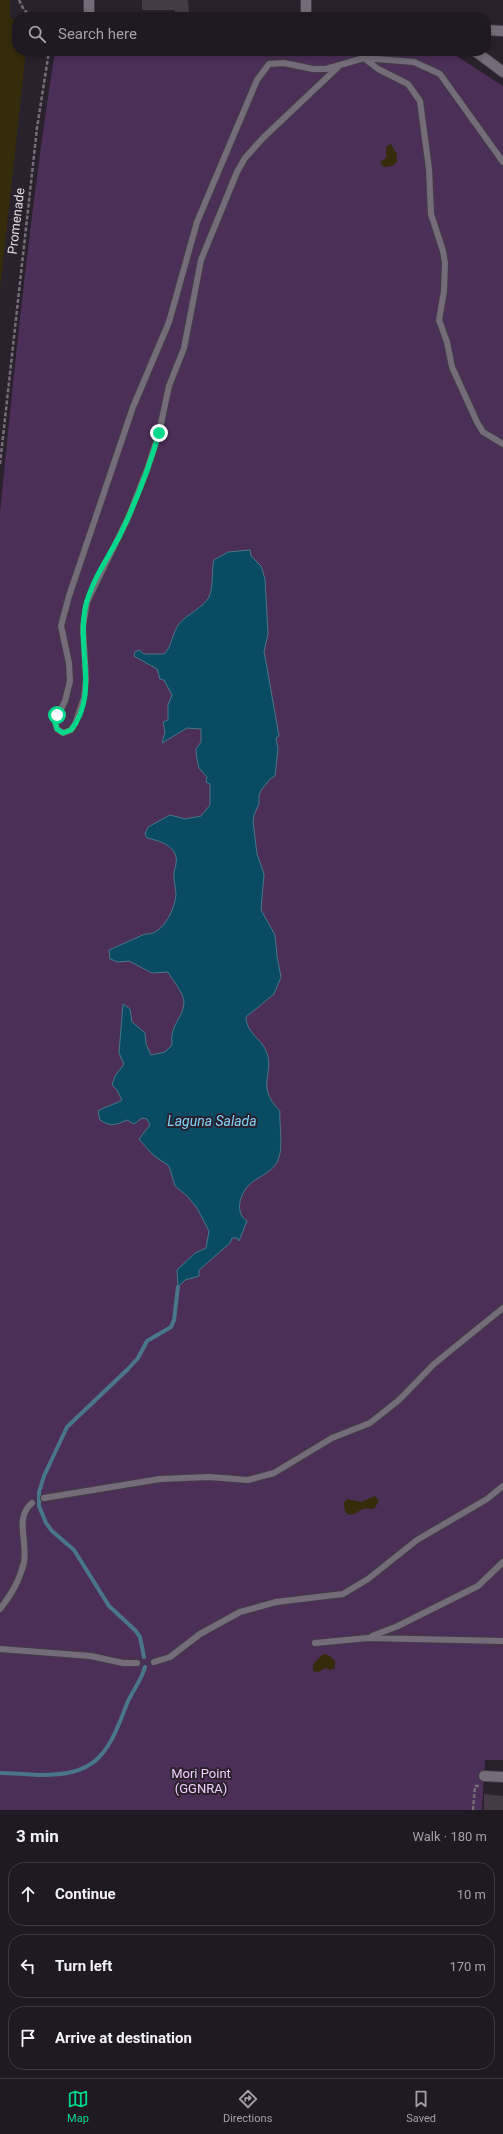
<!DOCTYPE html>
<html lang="en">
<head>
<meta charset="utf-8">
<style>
	:root { --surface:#1f1921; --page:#2c262e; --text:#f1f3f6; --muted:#a1a0a5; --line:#3c383f; --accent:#00d98c }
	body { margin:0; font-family:Roboto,sans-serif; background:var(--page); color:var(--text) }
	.stop { position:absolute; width:12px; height:12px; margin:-9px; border:3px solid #00d98c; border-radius:50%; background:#fff }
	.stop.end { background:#00d98c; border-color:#fff; box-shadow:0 1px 4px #0008 }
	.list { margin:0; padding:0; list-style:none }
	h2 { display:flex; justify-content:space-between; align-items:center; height:52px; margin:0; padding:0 16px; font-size:17px }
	h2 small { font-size:13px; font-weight:400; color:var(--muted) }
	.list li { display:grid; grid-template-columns:26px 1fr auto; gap:12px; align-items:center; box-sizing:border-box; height:64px; margin:0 8px 8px; padding:0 8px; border:1px solid var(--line); border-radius:16px }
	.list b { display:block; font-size:15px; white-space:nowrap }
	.list em { font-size:13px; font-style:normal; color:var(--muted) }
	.icon { flex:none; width:22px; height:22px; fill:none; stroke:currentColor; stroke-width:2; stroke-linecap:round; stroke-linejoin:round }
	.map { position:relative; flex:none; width:503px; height:1810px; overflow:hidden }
	.search { position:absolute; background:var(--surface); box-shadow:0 2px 6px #0003; left:12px; right:12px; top:12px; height:44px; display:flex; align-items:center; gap:10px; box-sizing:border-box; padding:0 14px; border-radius:16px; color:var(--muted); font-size:15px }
	.sheet { height:268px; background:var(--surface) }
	nav { display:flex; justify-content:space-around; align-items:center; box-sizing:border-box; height:56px; border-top:1px solid var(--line); background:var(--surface); font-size:11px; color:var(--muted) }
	nav a { display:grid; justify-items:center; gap:2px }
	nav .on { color:var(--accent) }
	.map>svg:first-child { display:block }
</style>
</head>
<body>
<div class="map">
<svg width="503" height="1810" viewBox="0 0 503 1810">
	<rect width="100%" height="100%" fill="#29212c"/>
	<!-- green -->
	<path fill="#4c2f57" d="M55 51H449L503 86V1760H485L482 1810H0V513C15 359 31 204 55 51Z"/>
	<!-- sand -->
	<path fill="#342c0b" d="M0 0H10V19H17V51H26L0 290Z
		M391 144 397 154V162L392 166 384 167 380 162 386 158V147Z
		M375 1496 379 1501 374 1509C371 1509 367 1508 363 1509 356 1512 353 1519 345 1512L344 1503 347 1499 361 1502Z
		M325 1654 330 1656 335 1661V1668L331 1670 325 1668 319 1672 313 1671V1664L322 1655Z"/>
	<!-- water -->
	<path fill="#084b62" stroke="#497688" d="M250 550 251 556 261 566 265 579 268 634 264 651 279 736 276 738 278 749 275 776 270 779 262 789 259 795V804L254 815 253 821 257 854 264 874 261 910 275 935 277 956 281 977 274 994 246 1017C246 1033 261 1038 266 1051 276 1073 254 1085 280 1111 279 1123 283 1147 279 1157 275 1172 260 1175 250 1184 240 1193 234 1213 247 1221L239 1241 237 1238H232L230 1243 199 1270V1276L185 1280 178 1287 177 1270 195 1253 206 1248 209 1231 197 1208 187 1196 175 1186 169 1166 153 1155 139 1139 150 1125 147 1119 142 1118 134 1124 127 1120C116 1125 110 1127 100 1120L98 1111C106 1106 114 1105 122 1100L117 1090 112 1085 115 1076 124 1064 119 1053 123 1004 130 1009 132 1022 145 1033 146 1044 151 1055 165 1052 172 1045C169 1025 183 1019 184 1003 184 993 173 981 168 972L152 973 129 961 118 962 110 959 109 950 145 934C162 936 175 910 176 894 176 887 173 880 174 873 175 867 178 861 175 854 171 844 157 840 147 838L145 834 148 827 170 815 185 819 201 816 210 805V784L206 782 207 777 199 768 197 760 196 749 201 742V729L187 728 162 743 165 732 163 722 168 720V705L172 695 164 680 160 679 157 669 134 656 135 652 139 650 144 654H164C172 647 172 633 179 624 186 615 205 606 209 597 214 585 211 572 214 560L228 552Z"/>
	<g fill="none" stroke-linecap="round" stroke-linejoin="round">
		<!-- stream -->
		<path stroke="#497688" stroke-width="4" d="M144 1657 140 1637 135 1630 109 1606 74 1550 52 1531 46 1523 39 1506V1492L44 1476 67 1427 128 1369 138 1358 147 1341 171 1327 174 1320 178 1287
			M0 1773C12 1773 24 1774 37 1775 95 1776 107 1757 126 1706 131 1692 141 1682 145 1667"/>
	</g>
	<!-- building -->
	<path fill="#443b47" d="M142 0H188L189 12H175V10H142Z
		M484 1794 503 1796V1810H484Z"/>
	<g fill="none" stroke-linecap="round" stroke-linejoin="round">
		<defs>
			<path id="service" d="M364 58 378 69 408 84 420 101 429 169 431 214 443 251 445 263 444 291 439 320 447 342 452 367 477 422 483 432 503 444
				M338 67 263 138 245 158 237 172 201 260 184 348 169 386 159 433 148 467 128 518 87 602 83 627 86 679 84 698 75 724 71 730 63 733 57 729 55 722 65 701 70 681 69 663 61 626 69 596 133 407 169 322 197 222 257 80 269 64 284 63 313 69H326L364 58 414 62 440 74 503 162
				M44 1498 160 1479 209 1477 248 1480 274 1473 332 1438 370 1423 399 1400 434 1364 503 1308
				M0 1609C12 1593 19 1582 24 1562 28 1542 14 1518 32 1503
				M372 1636 398 1626 478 1586 503 1562
				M315 1643 368 1638 503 1641
				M0 1649 91 1656 123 1663H137
				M154 1662 170 1657 200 1634 240 1612 276 1602 343 1594 368 1579 417 1540 487 1499 503 1486"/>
			<path id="minor" d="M89 0V17
				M475 51 503 72
				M484 1776 503 1777"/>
			<path id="tertiary" d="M306 17V0
				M486 30 503 31"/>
		</defs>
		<!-- service casing -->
		<use href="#service" stroke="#433d46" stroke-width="8"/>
		<!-- minor casing -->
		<use href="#minor" stroke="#433d46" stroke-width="12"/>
		<!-- tertiary casing -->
		<use href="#tertiary" stroke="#433d46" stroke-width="12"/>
		<!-- path -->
		<path stroke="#756e77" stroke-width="2.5" stroke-dasharray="4 2" stroke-linecap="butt" d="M19 0 24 10 32 17
			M0 464 37 128 49 51
			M473 1810 475 1786H480"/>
		<!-- service -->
		<use href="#service" stroke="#756c79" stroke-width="6"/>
		<!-- minor -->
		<use href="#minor" stroke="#756c79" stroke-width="10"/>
		<!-- tertiary -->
		<use href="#tertiary" stroke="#756c79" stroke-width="10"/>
	</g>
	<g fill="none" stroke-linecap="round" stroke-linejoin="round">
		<!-- route -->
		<path stroke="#00d98c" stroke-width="5" d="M57 715 55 722 57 729 63 733 71 730C99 695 77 649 85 609 90 583 108 558 120 535 136 502 149 468 159 433"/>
	</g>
	<g text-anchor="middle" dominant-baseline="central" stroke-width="4" stroke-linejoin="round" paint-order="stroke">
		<!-- street labels -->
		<g font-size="13" fill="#e0dbe2" stroke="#29212c">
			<text transform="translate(16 221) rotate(-83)">Promenade</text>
		</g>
		<!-- park labels -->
		<g font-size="13" fill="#efcefc" stroke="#29212c">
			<text x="201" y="1773">Mori Point<tspan x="201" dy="15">(GGNRA)</tspan></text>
		</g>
		<!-- water labels -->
		<g font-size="14" font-style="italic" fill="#81d4f9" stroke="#29212c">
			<text x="212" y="1121">Laguna Salada</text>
		</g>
	</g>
</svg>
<div class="stop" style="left:57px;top:715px"></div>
<div class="stop end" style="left:159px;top:433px"></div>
<div class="search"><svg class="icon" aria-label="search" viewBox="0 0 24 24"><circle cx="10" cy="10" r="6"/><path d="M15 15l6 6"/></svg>Search here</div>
</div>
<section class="sheet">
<h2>3 min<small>Walk · 180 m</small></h2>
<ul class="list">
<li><svg class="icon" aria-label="ahead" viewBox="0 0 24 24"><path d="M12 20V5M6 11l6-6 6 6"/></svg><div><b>Continue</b></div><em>10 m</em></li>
<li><svg class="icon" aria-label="left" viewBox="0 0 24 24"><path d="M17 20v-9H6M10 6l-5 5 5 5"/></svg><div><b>Turn left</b></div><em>170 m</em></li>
<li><svg class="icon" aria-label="arrive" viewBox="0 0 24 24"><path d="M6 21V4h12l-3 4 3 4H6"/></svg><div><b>Arrive at destination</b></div></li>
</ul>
</section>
<nav>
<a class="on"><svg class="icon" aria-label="map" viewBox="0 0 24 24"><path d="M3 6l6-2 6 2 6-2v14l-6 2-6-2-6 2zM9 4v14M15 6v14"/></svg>Map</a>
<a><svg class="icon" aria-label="directions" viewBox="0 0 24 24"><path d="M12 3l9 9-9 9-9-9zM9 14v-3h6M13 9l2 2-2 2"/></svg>Directions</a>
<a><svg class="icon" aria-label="saved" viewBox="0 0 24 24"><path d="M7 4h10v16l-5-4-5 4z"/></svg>Saved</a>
</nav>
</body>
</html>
